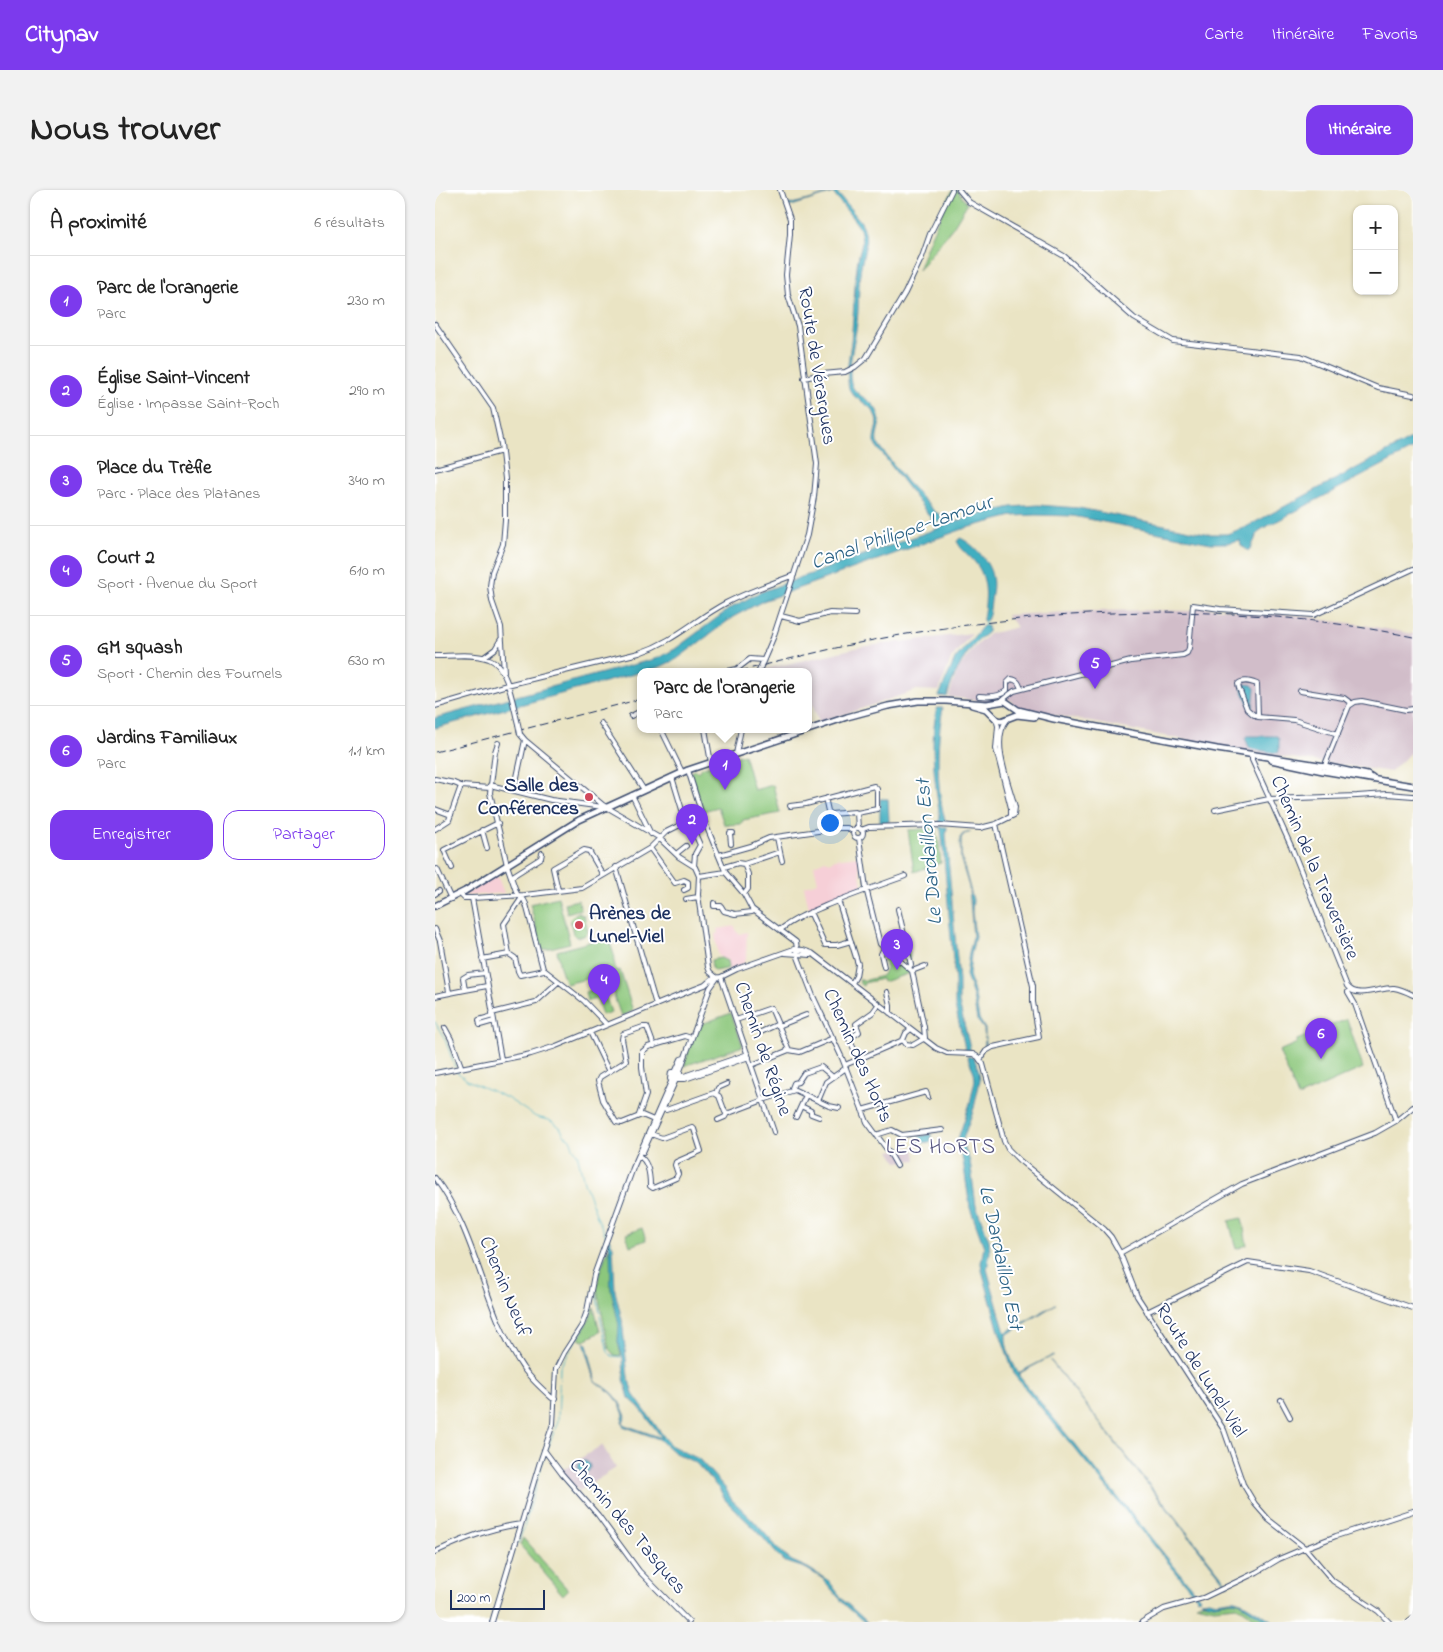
<!DOCTYPE html>
<html lang="fr">
<head>
<meta charset="utf-8">
<style>
	:root { --surface:#fff; --page:#f2f2f2; --text:#222; --muted:#767676; --line:#e0e0e0; --accent:#7c3aed }
	body { margin:0; font-family:"Indie Flower",sans-serif; background:var(--page); color:var(--text) }
	.controls { position:absolute; right:15px; top:15px; display:grid; overflow:hidden; border-radius:10px; box-shadow:0 1px 4px #0004 }
	.controls button { width:45px; height:45px; display:grid; place-items:center; padding:0; border:0; border-bottom:1px solid var(--line); background:var(--surface); color:var(--text); font:25px sans-serif }
	.scale { position:absolute; left:15px; bottom:12px; width:95px; box-sizing:border-box; padding-left:5px; border:2px solid #1b2f5e; border-top:0; font-size:14px; line-height:18px; white-space:nowrap; color:#1b2f5e; -webkit-text-stroke:4px #fff; paint-order:stroke }
	.you { position:absolute; left:394px; top:632px; width:18px; height:18px; margin:-12px; border:4px solid #fff; border-radius:50%; background:#1a73e8; box-shadow:0 0 0 8px #1a73e833 }
	.badge { display:grid; place-items:center; width:32px; height:32px; border-radius:50%; background:var(--accent); color:#fff; font-size:16px; font-weight:700 }
	.pin { position:absolute; translate:-50% -41px; filter:drop-shadow(0 1px 2px #0008) }
	.pin::after { content:''; position:absolute; top:26px; width:18px; height:15px; background:inherit; clip-path:polygon(0 0,100% 0,50% 100%) }
	.popup { position:absolute; left:202px; top:478px; width:175px; height:65px; box-sizing:border-box; display:grid; place-content:center; border-radius:10px; background:var(--surface); filter:drop-shadow(0 1px 4px #0005); font-size:16px; white-space:nowrap; color:var(--muted) }
	.popup b { font-size:19px; color:var(--text) }
	.popup::after { content:''; position:absolute; left:50%; top:100%; margin-left:-10px; border:10px solid transparent; border-top-color:var(--surface) }
	.list { margin:0; padding:0; list-style:none }
	h2 { display:flex; justify-content:space-between; align-items:center; height:65px; margin:0; padding:0 20px; font-size:21px }
	h2 small { font-size:16px; font-weight:400; color:var(--muted) }
	.list li { display:grid; grid-template-columns:32px 1fr auto; gap:15px; align-items:center; box-sizing:border-box; height:90px; padding:0 20px; border-top:1px solid var(--line) }
	.list b { display:block; font-size:19px; white-space:nowrap }
	.list p { margin:0; font-size:16px; white-space:nowrap; color:var(--muted) }
	.list em { font-size:16px; font-style:normal; color:var(--muted) }
	.actions { display:flex; gap:10px; padding:15px 20px }
	.actions a { flex:1; padding:11px 0; border:1px solid var(--accent); border-radius:15px; text-align:center; font-size:18px; color:var(--accent) }
	.actions .main { background:var(--accent); color:#fff }
	.map { position:relative; flex:none; width:978px; height:1432px; overflow:hidden; border-radius:15px }
	header { display:flex; align-items:center; gap:30px; box-sizing:border-box; height:70px; padding:0 25px; background:var(--accent); color:#fff }
	header strong { font-size:24px }
	nav { display:flex; gap:28px; margin-inline-start:auto; font-size:18px }
	.intro { display:flex; align-items:center; justify-content:space-between; box-sizing:border-box; height:120px; padding:0 30px }
	h1 { margin:0; font-size:35px }
	.button { padding:12px 22px; border-radius:15px; background:var(--accent); color:#fff; font-size:18px; font-weight:700 }
	main { display:flex; gap:30px; padding:0 30px }
	aside { flex:1; background:var(--surface); border-radius:15px; box-shadow:0 1px 4px #0004 }
	.map>svg:first-child { display:block }
</style>
</head>
<body>
<header>
<strong>Citynav</strong>
<nav><a>Carte</a><a>Itinéraire</a><a>Favoris</a></nav>
</header>
<div class="intro"><h1>Nous trouver</h1><a class="button">Itinéraire</a></div>
<main>
<aside>
<h2>À proximité<small>6 résultats</small></h2>
<ul class="list">
<li><span class="badge">1</span><div><b>Parc de l'Orangerie</b><p>Parc</p></div><em>230 m</em></li>
<li><span class="badge">2</span><div><b>Église Saint-Vincent</b><p>Église · Impasse Saint-Roch</p></div><em>290 m</em></li>
<li><span class="badge">3</span><div><b>Place du Trèfle</b><p>Parc · Place des Platanes</p></div><em>340 m</em></li>
<li><span class="badge">4</span><div><b>Court 2</b><p>Sport · Avenue du Sport</p></div><em>610 m</em></li>
<li><span class="badge">5</span><div><b>GM squash</b><p>Sport · Chemin des Fournels</p></div><em>630 m</em></li>
<li><span class="badge">6</span><div><b>Jardins Familiaux</b><p>Parc</p></div><em>1.1 km</em></li>
</ul>
<div class="actions"><a class="main">Enregistrer</a><a>Partager</a></div>
</aside>
<div class="map">
<svg width="978" height="1432" viewBox="0 0 978 1432">
	<rect width="100%" height="100%" fill="#fff"/>
	<filter id="ink" filterUnits="userSpaceOnUse"><feTurbulence type="fractalNoise" baseFrequency=".02" numOctaves="2"/><feDisplacementMap in="SourceGraphic" scale="10" xChannelSelector="R" yChannelSelector="G"/><feConvolveMatrix kernelMatrix="1 2 1 2 8 2 1 2 1" color-interpolation-filters="sRGB"/></filter>
	<filter id="wash" filterUnits="userSpaceOnUse"><feTurbulence type="fractalNoise" baseFrequency=".0096" numOctaves="4" result="noise"/><feDisplacementMap in="SourceGraphic" scale="20" xChannelSelector="R" yChannelSelector="G"/><feGaussianBlur stdDeviation="1.12" result="paint"/><feColorMatrix in="noise" values="0 0 0 0 0 0 0 0 0 0 0 0 0 0 0 0 0 1.4 0 .05"/><feComposite in="paint" operator="in"/></filter>
	<g filter="url(#wash)">
		<rect width="100%" height="100%" fill="#eae4c4"/>
		<!-- built -->
		<path fill="#f6cfd7" d="M423 666 427 697 374 719 369 696 383 692 379 675 390 670 395 672 400 669Z
			M62 685 69 703 31 706 30 705Z
			M300 736 302 743H304V744L312 742 311 769 308 774 294 780 292 769H288L283 765 280 744 284 743 283 739Z"/>
		<!-- industrial -->
		<path fill="#d1bdc9" d="M765 417 881 427 882 429 923 434 978 444V560L956 582 813 562 583 518 579 516 577 511 567 507 553 512 514 507 517 496 524 478 538 459 554 444 582 437 571 425 655 421 722 420 757 421 760 418Z
			M537 443 516 469 504 501 482 500 384 533 377 512 374 513V481H326L327 480 425 457Z
			M479 957 481 970 462 972 455 961Z
			M167 1255 181 1278 144 1301 125 1281Z"/>
		<!-- green -->
		<path fill="#8cc77b" stroke="#547b6c" d="M522 0 532 14 518 37 483 80 495 48 517 1Z
			M309 564 319 600 338 595 345 623 308 630 306 634 292 635 291 634H289L283 617 268 621 256 582 259 580 263 582 266 578Z
			M501 638V645L503 647 506 673 479 682 473 640Z
			M123 707 135 753 107 760 95 714Z
			M143 710 146 719 132 723 130 713Z
			M145 722 146 725H149L153 741 149 746 141 747 138 744 135 729 140 724Z
			M173 747 180 768 179 771 181 781 185 780 198 821 186 826 175 795 167 797 176 822 167 825 162 809 152 811 150 802 165 797 163 786 131 794 124 774V771L122 761Z
			M471 752 472 753 475 765 474 775 462 765Z
			M451 763 475 783 448 792 447 789 429 793 428 796 425 794 424 789 428 791 447 786 451 779 448 766Z
			M286 768 292 771 293 778 291 779 279 781 277 779 276 770Z
			M296 823 308 856 249 876 255 856 264 835Z
			M912 829 928 878 863 907 844 861 862 853V850Z
			M807 1028 812 1055 801 1059 794 1031Z
			M207 1038 211 1050 195 1056 191 1044Z
			M174 1057 176 1068V1099L184 1135 183 1152 186 1166 179 1165 174 1159 162 1099 164 1085Z
			M159 1117 165 1142 148 1151 144 1149 154 1130Z
			M88 1348 133 1400 128 1405 85 1355Z
			M795 1411 804 1412 834 1432H826L802 1416 779 1418 761 1414 768 1412 779 1414Z"/>
		<!-- water -->
		<path fill="#41aec0" stroke="#2e6e8f" d="M396 0H400L426 32C436 49 427 65 425 83 423 100 424 116 422 133 420 149 415 166 415 182 414 210 436 204 443 223 448 234 440 242 442 253L471 291 500 322 505 324 507 330 504 332 498 331 439 253C438 244 444 235 441 227 436 211 415 211 413 194 411 176 416 159 417 141 419 119 419 98 422 76 423 61 430 56 425 39 424 35 402 9 398 3L353 17 352 15 374 10 397 2Z
			M978 248V259L827 339C820 344 820 354 813 361L806 355 805 350 791 353H776L638 326 601 325 578 326 531 338 328 411 298 427 242 469 225 477 0 538V528L223 468 240 459 294 419 323 403 537 326 577 317 603 315 644 318 775 344H792L811 337Z
			M525 348C538 353 555 372 557 387 559 395 557 403 556 411 555 417 555 425 552 430L548 431V428C552 406 553 385 537 369 531 363 525 358 522 351Z
			M548 436H553V442C532 458 519 482 512 507L504 506 520 469Z
			M810 494 817 495 820 498 818 519 815 518 807 499V495Z
			M502 518H508C501 553 501 600 511 634L503 633 505 628C500 592 494 555 502 518Z
			M812 546H842L844 549V562L842 563 817 559 814 557 810 548Z
			M445 609H453L454 632H445Z
			M504 637H512L511 645 524 791V813L535 858V860L531 862 520 816V792L508 657 506 640Z
			M536 642 529 644 526 648V665L538 710 537 722 540 747 536 764 534 785 540 806 544 829 550 839V857L549 839 542 830 538 806 531 785 534 763 538 747 534 697 526 670 525 648 528 644Z
			M532 866 539 868 544 881 545 890 539 918 528 949V955L535 971 541 1016 554 1050 555 1062 552 1079 570 1143 621 1114 571 1145C570 1158 577 1171 583 1183L619 1165 585 1183 584 1186 765 1408 763 1409 580 1186 563 1138 547 1080 546 1073 549 1057 535 1018 528 971 522 952 535 913 540 890 539 882Z
			M496 944V952L483 953 482 947Z
			M172 1045 178 1056 180 1101 187 1130 193 1187 198 1204 235 1255 264 1269 291 1299 296 1309 317 1329 349 1365 357 1371 373 1378 394 1391 408 1410 432 1432H429L410 1415 387 1388 370 1378 348 1371 323 1342 291 1311 285 1300 261 1273 238 1262 224 1249 188 1236 187 1231 189 1225C186 1217 182 1207 174 1201 169 1197 164 1196 160 1191L149 1151 152 1154 161 1192C165 1196 171 1197 175 1201 183 1207 187 1217 191 1226L188 1232 190 1235 227 1248 204 1217 194 1208 189 1189 188 1168 183 1152 184 1135 176 1099 175 1058 171 1050Z
			M615 1170 793 1394 792 1395Z
			M143 1277a6 6 0 1 1 12 0a6 6 0 1 1-12 0Z
			M774 1410C783 1414 791 1409 801 1410 808 1411 832 1428 840 1432H834L804 1412 795 1411 779 1414 766 1411Z"/>
		<g fill="none" stroke-linecap="round" stroke-linejoin="round">
			<!-- stream -->
			<path stroke="#41aec0" stroke-width="1" d="M550 429V437
				M0 832 10 849 20 877
				M21 881 32 890 72 908 101 927 114 930 125 937 129 945 135 949 138 957 142 963 149 992 162 1027 172 1048
				M170 1064 171 1062
				M161 1089 169 1067
				M160 1099 165 1123
				M165 1126 173 1162 177 1166 186 1167
				M112 1260 123 1231 125 1177 149 1137 157 1117
				M89 1337 109 1266
				M83 1354 88 1339"/>
		</g>
	</g>
	<g filter="url(#ink)">
		<g fill="none" stroke-linecap="round" stroke-linejoin="round">
			<defs>
				<path id="minor" d="M524 0 534 12 629 66 699 128 738 151 866 166 943 198 978 205
					M0 134 58 218 66 254 70 289V330L68 354 57 382 55 396 57 411 66 437 69 482
					M369 188 388 184 410 182 420 177 431 168 470 103 487 67 495 44 517 0
					M0 279 67 261
					M346 426 365 431 395 423 420 424
					M0 466C15 466 41 463 54 469 73 475 78 516 83 534
					M49 467 60 459 66 449
					M293 481 302 479 315 469 328 470
					M324 481 338 448 372 345 379 307 382 274 363 136 353 105 351 85 355 44V29L345 0
					M865 501 909 508 917 514
					M544 506C553 507 565 507 572 500V493L576 489C583 490 584 493 586 499
					M567 510 579 501 696 471 748 465 752 463 754 458 758 415 785 419 879 425 978 379
					M0 516 72 495 204 463C240 451 259 430 291 413 312 402 336 394 359 385
					M823 525H819L812 519 804 498 803 494C808 489 816 492 822 494L823 525V527L859 530 903 544
					M196 526 206 521
					M561 529 563 536 561 559 576 618V626
					M166 533 209 600
					M226 539 247 582
					M270 539 276 573
					M85 544 90 550 168 615 223 647 244 667 260 677 264 686 263 705 273 777 275 782 282 788
					M63 553 60 562 55 603 72 675 82 704 89 710 91 714 108 779 149 811 172 835
					M301 564 306 539
					M817 567V570L856 656 912 796C922 810 945 797 959 798 966 799 972 802 978 805
					M889 577 914 516 920 512 927 511 971 520 978 519
					M253 580 268 628 291 683 309 704 317 719 361 752 363 767 378 806 407 868 432 932 454 962 462 976
					M237 587 251 633
					M0 589 19 593 26 596 55 598
					M55 595 116 610 168 617
					M79 601 90 550
					M197 605 216 644
					M355 616 371 614 439 596 442 599V619L422 623 420 622 396 624 393 621 391 612 392 608
					M0 619 16 625
					M780 620 834 609 922 606 952 604 978 606
					M422 623 423 638
					M255 632 265 655 260 664 259 676
					M418 643a5 5 0 1 1 10 0a5 5 0 1 1-10 0Z
					M0 639 14 630 26 596
					M47 640 52 658
					M426 640 434 637 504 635 545 638 561 634 579 625 580 617C574 594 555 550 572 530
					M424 648 431 698 445 754 477 781
					M296 654 295 643H298
					M215 658 240 693 249 690 253 692V698L249 700
					M345 662 347 671
					M241 664 251 656
					M284 665 316 656 334 648 404 638H412L418 641
					M309 674 313 684V699L309 704
					M181 677 221 815
					M289 677 303 673 309 674 345 662 342 647
					M17 678 9 660 63 633
					M2 679 16 709
					M264 686 291 682
					M76 687 106 668 107 663
					M123 700 118 678 149 660 154 661 168 685
					M0 704 4 701
					M25 704 29 708H37L90 705 147 698 215 658 231 642 245 635 268 628
					M37 708 66 869
					M251 709 263 707
					M403 710 423 774 421 786 417 793
					M279 713V716H286L289 721 300 724 317 722
					M375 722 390 755H402L416 751
					M0 739 5 751 14 802
					M345 740C358 729 374 723 390 716 416 705 443 696 470 686
					M350 763 376 765
					M74 764 69 734 86 709
					M458 765 470 749 463 719
					M474 766 476 775 474 778
					M47 769 74 764 80 768 83 781 85 785 109 780
					M449 777 446 764 449 758
					M477 781 490 776
					M50 783 33 785 28 788 30 800 52 796
					M286 787 339 942
					M452 802 455 815V823
					M913 802 920 814 961 931
					M0 806 30 800
					M57 823 101 812 123 792
					M58 826 44 830 45 835 59 831
					M301 830 336 818 354 860
					M10 838 16 849 26 876
					M155 842 174 882
					M326 842 341 835H346L371 825
					M468 850 471 854 478 855 490 848 489 837 477 781
					M219 856 212 837H208L188 844 187 849 191 871 165 887 163 891 168 910 181 932 187 933 207 925 221 931
					M424 869 414 849 424 842 421 834 438 822 443 815
					M545 870 551 861 558 857 604 847 598 812V796L561 634
					M317 875 354 860 365 862 398 848
					M410 875 468 850 471 843 476 839
					M241 882H236L235 889H250L314 867
					M0 883 96 864 121 856 257 800 270 795 278 788 286 787 302 779 359 759 368 760 377 763 501 858 512 863 538 864 543 867 548 874 569 951 573 959 584 970 669 1039 676 1047 685 1063 702 1106 789 1240 808 1294 820 1314 834 1330 870 1358 898 1391 943 1421 954 1432
					M243 884 249 886 313 864
					M358 900 357 898 359 893 363 892 369 883 386 877 398 887
					M281 903 283 898 292 894
					M383 911 391 892 411 878
					M366 916 376 921V924L384 927
					M225 918 231 920 234 919 279 903 284 906 290 922 294 923 331 909 360 900 394 916 404 918
					M427 920 491 902 493 907
					M204 925 211 905 207 877V862L213 857 250 846 256 848
					M361 927 371 905
					M283 930 290 927 292 923
					M441 945 457 940 467 945 507 940
					M208 962 245 881 275 798 282 788
					M204 966C213 971 215 986 215 996L218 998 241 988 243 984 240 975 241 972 266 961 259 939 257 937 227 948 216 944
					M0 988C43 1045 48 1119 88 1178 96 1189 107 1199 117 1208L120 1209
					M685 1063 807 994 940 943 961 931 978 917
					M712 1122 813 1072 874 1081 978 1118
					M846 1210 855 1227
					M109 1260 127 1284 163 1325 204 1381 254 1432
					M0 1362C28 1349 55 1338 86 1334
					M57 1432 104 1275 118 1234 121 1179 129 1163 147 1135 152 1121 159 1085 198 978 246 869 249 868
					M707 1432 729 1419 768 1408 822 1382 844 1369 870 1358 901 1346 978 1321
					M974 1432 978 1429"/>
				<path id="major" d="M537 515 551 519 561 529 566 531 582 525 599 527
					M836 570 888 581 978 596
					M0 716 30 701 144 630 253 580 412 527 453 516 483 511H511L552 514 570 511 583 520 619 529 782 559 890 576 932 585 937 588"/>
			</defs>
			<!-- minor casing -->
			<use href="#minor" stroke="#3a4a6d" stroke-width="6"/>
			<!-- major casing -->
			<use href="#major" stroke="#3a4a6d" stroke-width="8"/>
			<!-- minor -->
			<use href="#minor" stroke="#fff" stroke-width="4"/>
			<!-- major -->
			<use href="#major" stroke="#fff" stroke-width="5"/>
			<!-- rail -->
			<path stroke="#1b2f5e" stroke-width="1" stroke-dasharray="8 4" stroke-linecap="butt" d="M305 481C363 467 420 452 478 443 643 416 815 413 978 447
				M0 562 206 509"/>
			<defs>
				<path id="minor-bridge" d="M83 534 85 544"/>
			</defs>
			<!-- minor-bridge casing -->
			<use href="#minor-bridge" stroke="#3a4a6d" stroke-width="6" stroke-linecap="butt"/>
			<!-- minor-bridge -->
			<use href="#minor-bridge" stroke="#fff" stroke-width="4"/>
		</g>
	</g>
	<!-- markers -->
	<g fill="#d1495b" stroke="#fff" stroke-width="2">
		<circle cx="154" cy="607" r="5"/>
		<circle cx="144" cy="735" r="5"/>
	</g>
	<g text-anchor="middle" dominant-baseline="central" stroke-width="4" stroke-linejoin="round" paint-order="stroke">
		<!-- street labels -->
		<g font-size="20" fill="#1b2f5e" stroke="#fff">
			<text transform="translate(381 176) rotate(81)">Route de Vérargues</text>
			<text transform="translate(879 678) rotate(67)">Chemin de la Traversière</text>
			<text transform="translate(327 859) rotate(71)">Chemin de Régine</text>
			<text transform="translate(422 866) rotate(66)">Chemin des Horts</text>
			<text transform="translate(69 1097) rotate(68)">Chemin Neuf</text>
			<text transform="translate(765 1181) rotate(58)">Route de Lunel-Viel</text>
			<text transform="translate(192 1337) rotate(50)">Chemin des Tasques</text>
		</g>
		<!-- poi labels -->
		<g font-size="20" font-weight="bold" fill="#1b2f5e" stroke="#fff" text-anchor="end">
			<text x="144" y="596">Salle des<tspan x="144" dy="23">Conférences</tspan></text>
			<text x="154" y="724" text-anchor="start">Arènes de<tspan x="154" dy="23">Lunel-Viel</tspan></text>
		</g>
		<!-- water labels -->
		<g font-size="21" font-style="italic" fill="#2a6285" stroke="#fff">
			<text transform="translate(467 343) rotate(-19)">Canal Philippe-Lamour</text>
			<text transform="translate(495 662) rotate(-95)">Le Dardaillon Est</text>
			<text transform="translate(565 1068) rotate(78)">Le Dardaillon Est</text>
		</g>
		<!-- neighbourhood labels -->
		<g font-size="21" letter-spacing="1" fill="#54537e" stroke="#fff">
			<text x="506" y="958">LES HORTS</text>
		</g>
	</g>
</svg>
<div class="controls">
<button>+</button>
<button>−</button>
</div>
<div class="scale">200 m</div>
<div class="you"></div>
<div class="pin badge" style="left:290px;top:600px">1</div>
<div class="popup"><b>Parc de l'Orangerie</b>Parc</div>
<div class="pin badge" style="left:257px;top:655px">2</div>
<div class="pin badge" style="left:462px;top:780px">3</div>
<div class="pin badge" style="left:169px;top:815px">4</div>
<div class="pin badge" style="left:660px;top:499px">5</div>
<div class="pin badge" style="left:886px;top:869px">6</div>
</div>
</main>
</body>
</html>
